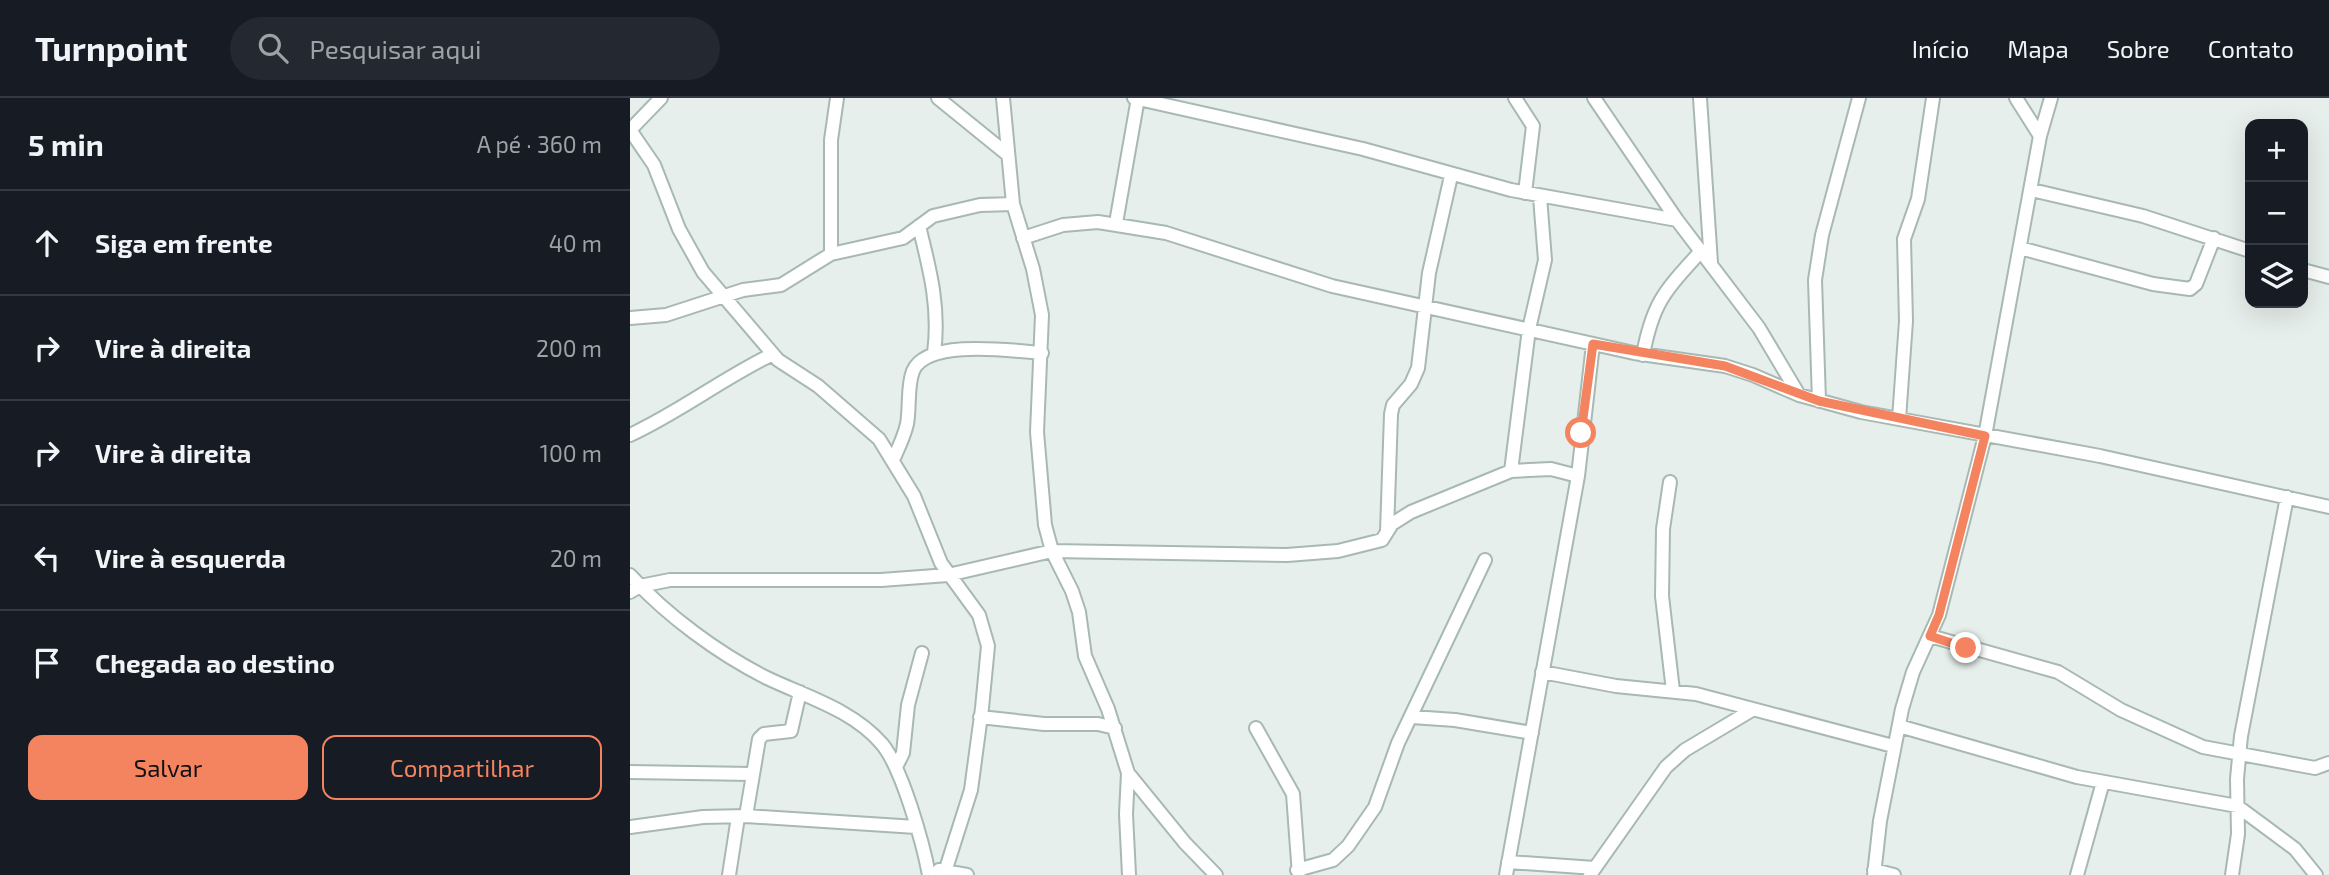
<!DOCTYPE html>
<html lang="pt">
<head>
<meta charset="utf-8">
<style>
	:root { --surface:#171b24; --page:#242831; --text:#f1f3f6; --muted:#9ea1a6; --line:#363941; --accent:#f4845f }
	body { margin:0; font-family:"Exo 2",sans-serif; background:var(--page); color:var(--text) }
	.controls { position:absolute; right:21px; top:21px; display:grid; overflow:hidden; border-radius:14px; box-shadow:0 7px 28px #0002 }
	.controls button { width:63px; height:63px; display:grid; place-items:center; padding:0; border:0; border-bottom:2px solid var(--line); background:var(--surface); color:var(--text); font:35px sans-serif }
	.stop { position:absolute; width:21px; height:21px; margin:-16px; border:5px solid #f4845f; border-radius:50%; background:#fff }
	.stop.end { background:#f4845f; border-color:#fff; box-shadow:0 2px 7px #0008 }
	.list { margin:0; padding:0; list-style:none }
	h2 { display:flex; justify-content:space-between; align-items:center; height:91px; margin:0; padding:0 28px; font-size:30px }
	h2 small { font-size:23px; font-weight:400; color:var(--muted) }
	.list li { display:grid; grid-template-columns:46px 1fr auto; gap:21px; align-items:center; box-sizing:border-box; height:105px; padding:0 28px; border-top:2px solid var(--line) }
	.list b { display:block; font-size:26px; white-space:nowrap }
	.list em { font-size:23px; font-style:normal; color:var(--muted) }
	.actions { display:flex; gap:14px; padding:21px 28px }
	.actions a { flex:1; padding:16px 0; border:2px solid var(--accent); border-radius:14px; text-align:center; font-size:24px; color:var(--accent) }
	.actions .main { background:var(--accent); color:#111 }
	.icon { flex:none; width:38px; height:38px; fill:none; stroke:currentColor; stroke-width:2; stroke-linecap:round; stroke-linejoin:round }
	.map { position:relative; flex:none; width:1699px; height:777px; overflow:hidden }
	header { display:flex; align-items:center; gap:42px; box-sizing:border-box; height:98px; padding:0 35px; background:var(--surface); border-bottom:2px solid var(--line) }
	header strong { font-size:33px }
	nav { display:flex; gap:38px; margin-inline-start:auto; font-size:24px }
	.search { width:490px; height:63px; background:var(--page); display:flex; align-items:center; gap:18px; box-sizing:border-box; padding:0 24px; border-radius:38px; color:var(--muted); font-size:26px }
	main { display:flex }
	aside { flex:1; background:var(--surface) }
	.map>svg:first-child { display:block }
</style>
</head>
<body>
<header>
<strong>Turnpoint</strong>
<div class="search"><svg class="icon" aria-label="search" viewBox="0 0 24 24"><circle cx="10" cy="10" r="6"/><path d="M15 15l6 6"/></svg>Pesquisar aqui</div>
<nav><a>Início</a><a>Mapa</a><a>Sobre</a><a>Contato</a></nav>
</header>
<main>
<aside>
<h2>5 min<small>A pé · 360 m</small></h2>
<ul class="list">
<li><svg class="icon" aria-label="ahead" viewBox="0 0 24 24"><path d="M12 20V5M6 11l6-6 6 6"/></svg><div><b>Siga em frente</b></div><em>40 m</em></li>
<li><svg class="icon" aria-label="right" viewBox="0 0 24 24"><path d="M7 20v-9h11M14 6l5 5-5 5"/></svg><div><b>Vire à direita</b></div><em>200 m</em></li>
<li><svg class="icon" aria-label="right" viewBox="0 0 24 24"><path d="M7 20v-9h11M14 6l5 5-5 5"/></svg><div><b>Vire à direita</b></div><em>100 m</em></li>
<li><svg class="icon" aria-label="left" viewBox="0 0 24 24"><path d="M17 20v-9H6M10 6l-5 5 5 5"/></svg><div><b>Vire à esquerda</b></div><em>20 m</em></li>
<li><svg class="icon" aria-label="arrive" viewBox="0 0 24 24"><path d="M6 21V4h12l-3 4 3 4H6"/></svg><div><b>Chegada ao destino</b></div></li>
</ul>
<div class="actions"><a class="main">Salvar</a><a>Compartilhar</a></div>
</aside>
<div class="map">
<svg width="1699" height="777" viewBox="0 0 1699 777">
	<rect width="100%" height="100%" fill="#e6efeb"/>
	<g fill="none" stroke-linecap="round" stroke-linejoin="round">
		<defs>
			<path id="street" d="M308 0 377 56
				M373 0 383 106 403 171 412 217 407 334 415 427 422 453 442 493 449 514 455 558 478 611 498 675 555 745 586 777
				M504 0 733 51 881 92 1047 122
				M885 0 903 28 895 95
				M964 0 1047 122 1129 230 1169 297
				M1070 0 1081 165
				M1386 0 1410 38
				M0 32 24 67 49 131 73 174 148 262 188 288 249 341 284 398 311 465 349 517 358 548 352 610 341 692 314 777
				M0 32 31 0
				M1402 92 1513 118 1620 153
				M486 125 508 0
				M289 128C300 172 310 210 304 255
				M393 140 433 127 468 124 536 135 702 188 1004 255 1095 268 1123 277 1169 297 1231 314 1470 358 1699 409
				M1390 150 1523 186 1560 191 1566 186 1584 140
				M201 156V42L207 0
				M1673 172 1699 179
				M0 220 36 217 113 192 151 187 201 156 273 140 303 118 350 107 383 106
				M1013 257C1023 203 1036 192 1071 153
				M1189 303 1185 182 1192 137 1229 0
				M1269 321 1276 223 1274 141 1288 101 1303 0
				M0 337C50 314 93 280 143 256
				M263 362C268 351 274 339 277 326 280 310 277 288 283 273 297 240 384 253 412 255
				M881 373 899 231 915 162 910 99
				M1040 384 1033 431 1032 498 1043 593
				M757 434 761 316 763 307 781 286 788 270 799 175 821 78
				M0 477C36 517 89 556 137 580 177 599 223 612 252 646 272 670 293 745 299 777
				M0 494 10 488 40 482H251L318 477 422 453 657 457 708 453 752 442 762 426 781 414 881 373 921 371 948 378
				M1300 538 1428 574 1491 612 1573 649 1685 670 1699 665
				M912 574 986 588 1066 596 1263 648
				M350 619 414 626H468L485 630
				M782 619 825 622 902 635
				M1269 628 1447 679 1607 708 1665 751 1686 777
				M626 630 663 696 669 777
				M266 669 273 655 278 607 292 555
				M0 674 122 676
				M498 675 496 716 499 777
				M116 718 129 641 134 636 161 633 170 594
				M0 729 73 719 116 718 286 729
				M878 764 965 770
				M309 772 337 777
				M667 772 703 762 718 748 745 709 768 645 855 462
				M1244 772 1264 777
				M99 777 108 719
				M876 777 948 378 963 246
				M960 777 1036 669 1055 652 1122 612
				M1244 777 1250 723 1272 611 1283 574 1309 517 1355 338 1410 38 1421 0
				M1447 777 1473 684
				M1602 777 1608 736 1607 681 1611 638 1657 399"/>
		</defs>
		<!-- street casing -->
		<use href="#street" stroke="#a8b8b2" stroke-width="16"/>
		<!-- street -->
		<use href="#street" stroke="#fff" stroke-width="12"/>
	</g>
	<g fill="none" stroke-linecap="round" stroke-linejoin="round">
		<!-- route -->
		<path stroke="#f4845f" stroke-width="9" d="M951 335 963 246 1095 268 1189 303 1355 338 1309 517 1300 538 1336 550"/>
	</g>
</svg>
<div class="controls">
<button>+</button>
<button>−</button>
<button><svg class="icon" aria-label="layers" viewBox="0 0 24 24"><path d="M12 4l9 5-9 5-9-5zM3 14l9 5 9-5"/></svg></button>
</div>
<div class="stop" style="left:951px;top:335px"></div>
<div class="stop end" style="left:1336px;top:550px"></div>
</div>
</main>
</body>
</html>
